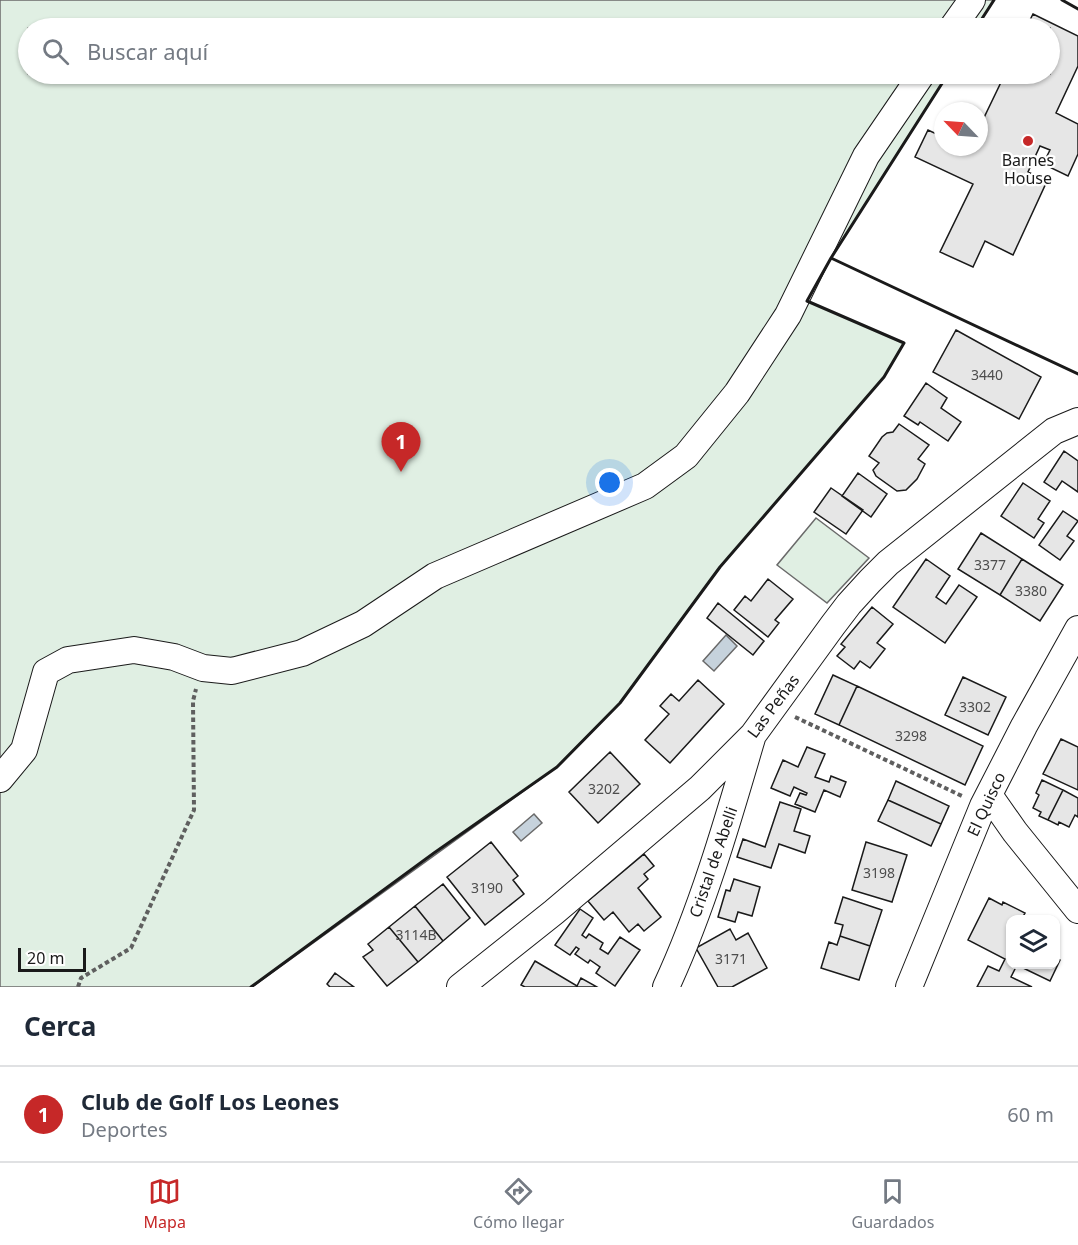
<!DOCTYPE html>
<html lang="es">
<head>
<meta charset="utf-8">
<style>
	:root { --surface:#fff; --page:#f2f2f3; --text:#1f2937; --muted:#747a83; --line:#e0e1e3; --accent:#c62828 }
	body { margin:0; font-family:"Noto Sans",sans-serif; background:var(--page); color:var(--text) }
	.controls { position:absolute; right:18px; bottom:18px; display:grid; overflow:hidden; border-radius:12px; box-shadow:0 2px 4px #0004 }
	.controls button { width:54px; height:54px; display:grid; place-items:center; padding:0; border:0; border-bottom:2px solid var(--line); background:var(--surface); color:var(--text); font:30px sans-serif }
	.compass { position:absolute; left:934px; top:102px; width:54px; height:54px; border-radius:50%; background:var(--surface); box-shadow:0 2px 4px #0004; rotate:295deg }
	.scale { position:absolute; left:18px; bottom:15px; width:68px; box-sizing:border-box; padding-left:6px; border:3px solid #1a1a1a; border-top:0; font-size:16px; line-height:21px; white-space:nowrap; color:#1a1a1a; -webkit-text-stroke:4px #fff; paint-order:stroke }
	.you { position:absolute; left:610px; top:483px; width:21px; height:21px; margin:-15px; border:4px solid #fff; border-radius:50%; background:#1a73e8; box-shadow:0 0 0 9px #1a73e833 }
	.badge { display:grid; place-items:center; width:39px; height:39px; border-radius:50%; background:var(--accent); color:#fff; font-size:20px; font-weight:700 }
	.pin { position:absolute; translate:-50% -50px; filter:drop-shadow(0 2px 3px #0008) }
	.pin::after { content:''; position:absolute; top:32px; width:21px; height:18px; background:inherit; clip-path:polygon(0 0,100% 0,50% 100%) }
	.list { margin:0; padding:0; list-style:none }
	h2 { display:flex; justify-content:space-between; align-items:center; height:78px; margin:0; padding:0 24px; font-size:26px }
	h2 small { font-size:20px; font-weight:400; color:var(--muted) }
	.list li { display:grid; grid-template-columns:39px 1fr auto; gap:18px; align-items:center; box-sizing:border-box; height:96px; padding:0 24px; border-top:2px solid var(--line) }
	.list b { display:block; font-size:22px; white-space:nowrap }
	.list p { margin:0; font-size:20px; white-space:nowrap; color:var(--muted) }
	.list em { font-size:20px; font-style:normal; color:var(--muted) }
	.icon { flex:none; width:33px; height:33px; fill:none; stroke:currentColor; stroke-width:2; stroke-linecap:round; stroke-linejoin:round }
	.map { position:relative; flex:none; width:1078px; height:987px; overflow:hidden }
	.search { position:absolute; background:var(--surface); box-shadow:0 2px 4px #0004; left:18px; right:18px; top:18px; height:66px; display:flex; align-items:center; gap:15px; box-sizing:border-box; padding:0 21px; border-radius:33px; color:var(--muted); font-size:22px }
	.sheet { height:174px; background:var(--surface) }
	nav { display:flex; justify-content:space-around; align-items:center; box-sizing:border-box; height:84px; border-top:2px solid var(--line); background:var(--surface); font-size:16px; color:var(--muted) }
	nav a { display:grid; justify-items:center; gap:3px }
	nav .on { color:var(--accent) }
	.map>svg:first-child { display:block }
</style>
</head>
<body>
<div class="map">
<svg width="1078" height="987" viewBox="0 0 1078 987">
	<rect width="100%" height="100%" fill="#fff"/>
	<!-- green -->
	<path fill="#e0efe3" stroke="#6a6a6a" stroke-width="1.5" d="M0 0H994L976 28H28V74H948L831 258 807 301 904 343 884 377 720 567 620 703 557 767 252 987H0Z
		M816 518 869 558 827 603 777 565Z"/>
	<!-- water -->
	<path fill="#c6d2dc" stroke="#6a6a6a" stroke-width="1.5" d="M726 635 737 646 714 671 703 661Z
		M534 814 542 823 521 841 513 832Z"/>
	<!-- building -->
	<path fill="#e6e6e6" stroke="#1a1a1a" stroke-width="1.5" d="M1033 14 1078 36V66L1056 113 1078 124V154L1068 176 1043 164 1050 150 1040 146 1028 172 1047 181 1013 255 985 241 973 267 940 252 973 184 915 157 928 130 943 137V147H964L969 149 970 147H979V128L1005 74H1050V28H1026Z
		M956 330 1041 377 1019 419 933 372Z
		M926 383 947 398 941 408 961 422 948 441 920 422 918 425 904 416Z
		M899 424 929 445 918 459 925 464 917 479 906 490 897 491 876 476 873 470 879 463 869 456 882 437 887 433 893 432Z
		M1064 451 1078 461V492L1062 481 1056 490 1044 482Z
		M858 473 887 494 871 517 842 496Z
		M1023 483 1050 501 1038 519 1044 523 1034 538 1001 516Z
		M831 488 863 510 846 534 814 512Z
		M1063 511 1078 521 1067 536 1074 541 1060 560 1039 545Z
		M981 533 1022 559 1000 595 958 569Z
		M926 559 950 576 936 597 946 604 959 585 977 597 945 643 893 607Z
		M1022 559 1063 585 1040 621 1000 595Z
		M768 579 793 599 775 620 779 623 768 637 734 610 745 596 751 601Z
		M718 603 764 641 753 655 707 618Z
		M872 607 893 624 877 643 885 649 870 668 860 661 854 669 837 656 845 647 841 644Z
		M833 675 857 686 839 725 815 714Z
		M963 677 1006 697 988 735 945 715Z
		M698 680 724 704 670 763 645 740 669 714 660 706 671 694 679 701Z
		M857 686 983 746 965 785 839 725Z
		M1061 739 1078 747V790L1043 774Z
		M807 747 825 754 815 777 829 782 831 776 846 782 840 797 824 790 815 812 795 804 800 793 806 795 807 793 794 787 790 796 771 788 783 760 798 767Z
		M610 752 640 784 598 823 569 792Z
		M1042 780 1063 790 1048 820 1039 816 1041 812 1033 808 1039 795 1036 793Z
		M896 781 949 806 941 824 888 800Z
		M1063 790 1078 798V817L1075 815 1069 827 1059 822 1058 825 1048 820Z
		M888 800 941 824 931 846 878 821Z
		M780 802 801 809 794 831 810 836 805 853 779 844 771 868 737 857 743 839 765 847Z
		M491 842 518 876 513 880 524 894 485 925 447 877Z
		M866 842 907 855 892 902 852 890Z
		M644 854 654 866 644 874 648 879 638 888 661 917 644 931 638 924 629 932 613 912 604 920 588 901Z
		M734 879 760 887 752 916 738 912 735 922 718 917 726 890 730 891Z
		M443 884 470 918 443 941 415 906Z
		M843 897 882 910 870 946 840 936 843 925 835 923Z
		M989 898 1002 905 1003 902 1025 913 1021 920H1010V964H1056V958L1060 960 1050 981 1017 965 1011 977 1032 987H977L988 966 999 971 1005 959 968 940Z
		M415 906 443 941 418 962 389 927Z
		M580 909 593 918 582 935 586 938 589 934 603 943 600 949 608 954 620 937 640 950 615 986 596 973 600 967 590 960 588 963 575 954 579 949 576 947 570 955 555 945Z
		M389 927 418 962 387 986 363 957 373 950 368 944Z
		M730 929 736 940 748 933 767 968 732 987H718L696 948Z
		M840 936 870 946 859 980 821 968 829 942 837 945Z
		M535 961 577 986 581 978 597 987H525L521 985Z
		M335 973 354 987H330L327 984Z"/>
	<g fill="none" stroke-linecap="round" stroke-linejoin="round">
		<defs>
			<path id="minor" d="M952 28 972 0
				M0 779 24 750 46 672 68 660 134 650 174 657 203 668 232 671 302 653 363 624 435 576 645 486 686 456 737 393 788 315 866 156 922 74
				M989 795 1015 832 1078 910
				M460 987 554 912 700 788 753 735 833 625 849 604 870 581 888 563 1054 431 1078 421
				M666 987C702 910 728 820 752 738
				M909 987 983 806 1024 726 1078 629"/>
		</defs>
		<!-- minor casing -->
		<use href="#minor" stroke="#1a1a1a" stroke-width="28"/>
		<!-- path -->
		<path stroke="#5f5f5f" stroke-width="4" stroke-dasharray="4.5 3" stroke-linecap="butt" d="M795 717 962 796
			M78 987 81 978 131 948 194 810 193 701 196 689"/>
		<!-- minor -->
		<use href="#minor" stroke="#fff" stroke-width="26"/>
		<!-- wall -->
		<path stroke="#1a1a1a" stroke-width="3" d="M1062 0 1078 9
			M976 28 994 0
			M948 74 831 258 1078 374
			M251 987 434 853 557 767 620 703 720 567 884 377 904 343 807 301 831 258"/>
	</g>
	<!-- markers -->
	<circle fill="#c62828" stroke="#fff" stroke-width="2" cx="1028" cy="141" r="6"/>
	<g text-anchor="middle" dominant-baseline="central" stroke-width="4.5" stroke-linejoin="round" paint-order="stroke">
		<!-- number labels -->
		<g font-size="14" fill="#4d4d4d">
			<text x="987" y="374">3440</text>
			<text x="990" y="564">3377</text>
			<text x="1031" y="590">3380</text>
			<text x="975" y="706">3302</text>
			<text x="911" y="735">3298</text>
			<text x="604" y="788">3202</text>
			<text x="879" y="872">3198</text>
			<text x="487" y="887">3190</text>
			<text x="416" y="934">3114B</text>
			<text x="731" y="958">3171</text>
		</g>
		<!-- poi labels -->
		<g font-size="16" fill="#1a1a1a" stroke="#fff">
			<text x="1028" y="160">Barnes<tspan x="1028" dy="18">House</tspan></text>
		</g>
		<!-- street labels -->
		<g font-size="16" fill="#1a1a1a" stroke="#fff">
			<text transform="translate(773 706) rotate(-53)">Las Peñas</text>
			<text transform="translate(986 804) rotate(-65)">El Quisco</text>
			<text transform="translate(713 862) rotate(-71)">Cristal de Abelli</text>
		</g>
	</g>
</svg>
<div class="controls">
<button><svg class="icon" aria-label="layers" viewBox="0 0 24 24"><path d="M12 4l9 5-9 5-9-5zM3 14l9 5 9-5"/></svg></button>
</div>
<svg class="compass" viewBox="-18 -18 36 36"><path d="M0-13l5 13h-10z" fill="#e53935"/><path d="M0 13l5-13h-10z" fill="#747a83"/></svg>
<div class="scale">20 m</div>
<div class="you"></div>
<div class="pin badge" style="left:401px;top:472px">1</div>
<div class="search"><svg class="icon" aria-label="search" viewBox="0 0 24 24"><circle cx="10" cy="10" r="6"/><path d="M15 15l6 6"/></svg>Buscar aquí</div>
</div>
<section class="sheet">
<h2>Cerca<small></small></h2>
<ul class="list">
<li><span class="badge">1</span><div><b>Club de Golf Los Leones</b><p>Deportes</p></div><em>60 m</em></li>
</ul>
</section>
<nav>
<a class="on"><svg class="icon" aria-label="map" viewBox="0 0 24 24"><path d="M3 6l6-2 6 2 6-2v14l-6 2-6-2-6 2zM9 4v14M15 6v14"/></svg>Mapa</a>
<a><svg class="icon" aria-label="directions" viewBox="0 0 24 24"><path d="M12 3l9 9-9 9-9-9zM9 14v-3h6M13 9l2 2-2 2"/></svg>Cómo llegar</a>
<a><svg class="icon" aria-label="saved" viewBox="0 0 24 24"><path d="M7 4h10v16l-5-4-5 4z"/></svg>Guardados</a>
</nav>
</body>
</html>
